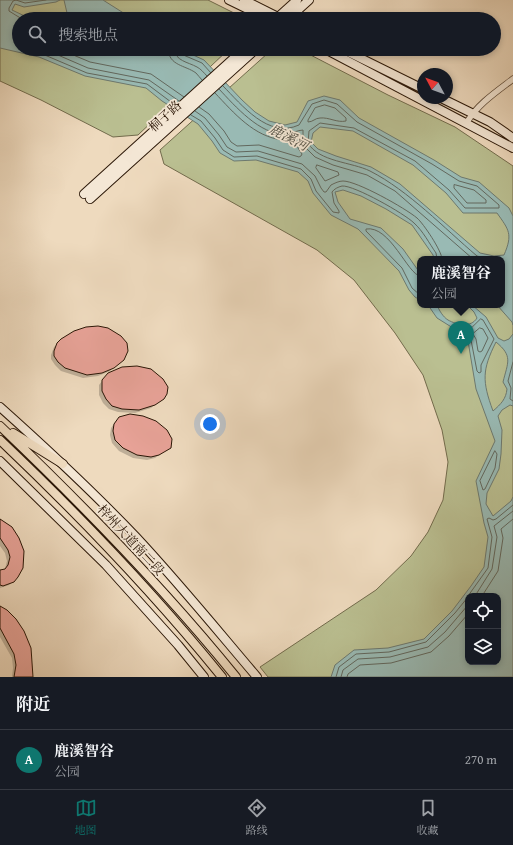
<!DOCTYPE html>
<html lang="zh">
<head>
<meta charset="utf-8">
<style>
	:root { --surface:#171b24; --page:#20242c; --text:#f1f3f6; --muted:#9ea1a6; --line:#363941; --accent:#0f766e }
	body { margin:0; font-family:"Gentium Book Plus","Noto Serif SC",serif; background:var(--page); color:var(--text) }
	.controls { position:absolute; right:12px; bottom:12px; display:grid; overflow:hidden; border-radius:8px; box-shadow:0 2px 6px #0003 }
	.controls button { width:36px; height:36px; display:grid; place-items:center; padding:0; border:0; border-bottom:1px solid var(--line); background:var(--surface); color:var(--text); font:20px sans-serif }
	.compass { position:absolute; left:417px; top:68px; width:36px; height:36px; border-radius:50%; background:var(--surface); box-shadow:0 2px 6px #0003; rotate:311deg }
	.you { position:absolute; left:210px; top:424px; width:14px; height:14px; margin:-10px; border:3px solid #fff; border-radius:50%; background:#1a73e8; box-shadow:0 0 0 6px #1a73e833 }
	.badge { display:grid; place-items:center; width:26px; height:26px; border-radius:50%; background:var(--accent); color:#fff; font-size:13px; font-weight:700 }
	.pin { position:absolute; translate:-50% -33px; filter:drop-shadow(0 1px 2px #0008) }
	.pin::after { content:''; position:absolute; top:21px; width:14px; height:12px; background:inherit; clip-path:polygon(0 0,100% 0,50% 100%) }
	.popup { position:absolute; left:417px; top:256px; width:88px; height:52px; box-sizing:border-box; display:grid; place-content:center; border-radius:8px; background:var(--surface); filter:drop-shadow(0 1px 3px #0005); font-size:13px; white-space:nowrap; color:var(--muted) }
	.popup b { font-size:15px; color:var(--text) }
	.popup::after { content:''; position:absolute; left:50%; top:100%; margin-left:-8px; border:8px solid transparent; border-top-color:var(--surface) }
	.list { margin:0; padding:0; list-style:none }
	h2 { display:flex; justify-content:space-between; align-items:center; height:52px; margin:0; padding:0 16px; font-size:17px }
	h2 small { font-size:13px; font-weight:400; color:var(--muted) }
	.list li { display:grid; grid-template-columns:26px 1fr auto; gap:12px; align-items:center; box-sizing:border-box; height:60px; padding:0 16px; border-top:1px solid var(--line) }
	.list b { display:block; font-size:15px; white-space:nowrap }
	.list p { margin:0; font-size:13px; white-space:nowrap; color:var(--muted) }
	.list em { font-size:13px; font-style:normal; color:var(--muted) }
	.icon { flex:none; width:22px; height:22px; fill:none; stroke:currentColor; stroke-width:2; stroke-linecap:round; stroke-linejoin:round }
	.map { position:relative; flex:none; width:513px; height:677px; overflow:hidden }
	.search { position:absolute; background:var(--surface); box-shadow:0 2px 6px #0003; left:12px; right:12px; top:12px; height:44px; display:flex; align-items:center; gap:10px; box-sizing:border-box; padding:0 14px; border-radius:22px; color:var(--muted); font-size:15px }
	.sheet { height:112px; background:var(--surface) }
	nav { display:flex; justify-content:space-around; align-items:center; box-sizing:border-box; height:56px; border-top:1px solid var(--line); background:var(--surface); font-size:11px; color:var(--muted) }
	nav a { display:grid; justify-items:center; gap:2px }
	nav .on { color:var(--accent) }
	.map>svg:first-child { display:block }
</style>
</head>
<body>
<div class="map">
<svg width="513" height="677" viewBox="0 0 513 677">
	<rect width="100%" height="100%" fill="#eedabe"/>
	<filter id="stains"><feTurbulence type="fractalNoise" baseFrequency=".005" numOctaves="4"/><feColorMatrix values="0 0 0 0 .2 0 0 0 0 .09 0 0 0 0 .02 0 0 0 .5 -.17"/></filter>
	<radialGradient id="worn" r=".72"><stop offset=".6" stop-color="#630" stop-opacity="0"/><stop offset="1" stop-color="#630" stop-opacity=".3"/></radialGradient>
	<!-- green -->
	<path fill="#babf91" stroke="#726b4c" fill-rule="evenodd" d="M0 0H208L238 15 239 19H19V49H229L138 135 113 137 41 100 0 81Z
		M289 49H299L388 95 455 127 513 166V677H268L260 667 376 590 411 556 428 532 443 500 448 462 442 430 423 375 395 333 354 280 317 250 164 164 160 150 268 53ZM420 259H502V305H420ZM468 596H498V662H468Z"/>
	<!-- water -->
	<path fill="#99bab4" stroke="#6d796f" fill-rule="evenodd" d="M0 0H60L56 2 24 7 15 4 12 10 31 19H19V49H180L204 60 242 100 255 112 269 121 285 125 297 122 308 101 324 96 340 100 359 118 434 160 461 177 479 182 509 208 513 216V325L512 322 497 305H502V259H434L433 255 412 225 386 209 361 196 343 190 335 192 338 202 350 219 381 228 403 249 420 273V300L415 297 409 290 399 271 358 229 331 215 313 193 308 181 298 172 256 160 234 161 220 153 212 141 198 124 162 101 146 88 85 76 39 57 0 48ZM320 127 353 131 413 165 446 193 463 213H497C509 230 513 234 504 255L494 256 480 253 400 184 371 167 336 156 318 149 311 142 313 133Z
		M64 0H103L133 19H54L67 13Z
		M428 305H437C439 310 443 317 448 320 457 325 471 328 477 318L474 312 467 305H472L486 317 498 338 504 341 509 339 513 334V406L510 405 502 410 498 416 502 430 501 454 499 469 487 493 486 504 493 516 511 501 513 497V677H331L335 665 354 650 388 648 424 639 452 611 471 586 484 567 488 537 484 523 476 481 495 441 476 389 468 341 453 328 437 318ZM496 342C513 356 508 362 503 382L507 389C506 399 501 404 493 411 482 381 482 370 496 342ZM468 596H498V662H468Z"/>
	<!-- shadow -->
	<path fill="#0003" d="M67 336 119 363 110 371 98 376 83 378 61 371 55 365 51 359V355L54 347Z
		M105 377 163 398 151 408 135 413 118 412 109 409 103 403 99 395V385Z
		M116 421 170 447 155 458 147 460 133 458 119 451 112 443 110 435 111 428Z
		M0 520 18 576 9 585 0 588V571L5 569 7 561 5 553 0 546Z
		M0 607 32 677H12L13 668 12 658 0 637Z"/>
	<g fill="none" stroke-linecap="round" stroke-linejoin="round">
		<!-- shore -->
		<path stroke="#62685e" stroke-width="1" d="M22 19 9 11V8L13 1 16 0 25 3 46 0
			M23 49 40 53 87 73 147 84 175 105
			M44 49 88 68 149 80 179 101
			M59 49 90 62 151 74 184 97
			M168 49C169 66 185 65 196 73 198 75 200 78 202 80
			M174 49C175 61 188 62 197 67 201 69 204 73 207 76
			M179 49 181 54 202 63 211 73
			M223 86C242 105 268 139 299 125L312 104 324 100 337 104 357 122 432 164 459 181 477 186 499 205V208H465L449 190 415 161 354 128 320 123 309 131 308 143C319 162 352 162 370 171 409 191 444 228 477 256L488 259
			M219 89C235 106 260 135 285 134 291 134 298 130 303 130V145L315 157 333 165 367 175 395 191 473 259
			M325 105 335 108 346 118V121C337 123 329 117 320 118 315 118 313 122 308 122V120L315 108Z
			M199 107 209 114 224 131 231 142 237 146 259 145 299 157 301 156 302 154 298 148 296 139C292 139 288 141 283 140 254 137 234 113 215 93
			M195 111 205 118 219 135 227 147 236 152 258 151 302 164 315 176 321 188 324 192H326L331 185C335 183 339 181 343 181 357 181 405 208 417 218 423 223 442 251 442 259
			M191 115 201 121 215 138 223 150 234 157 257 156 301 169 311 179 316 191 333 212 339 213V211L334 203 332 192C334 189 338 187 342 186 354 185 405 214 414 223 423 231 429 243 436 253L437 259
			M317 165 338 172 339 175 325 181 316 168Z
			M456 185 474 190 486 200V203H467L454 188V185Z
			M420 276C408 275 390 225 366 229V231L402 268 412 288 420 295
			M481 319 483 320 494 339 481 365V372L479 373 477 371 471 340 463 331 464 329 472 327Z
			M480 328 483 329 488 338 482 351 480 352 478 351 476 339 473 334Z
			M513 362 508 381 511 388 510 399 513 401
			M495 451 497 454 495 468 485 489 483 490 480 481Z
			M468 596 488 568 492 537 487 519 489 518 493 520 496 519 513 505
			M475 596 492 569 497 537 494 526 513 511
			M482 596 498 571 503 538 501 529 513 519
			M336 677 339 667 356 654 389 652 426 642 455 613 468 597
			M341 677 343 670 358 659 390 657 428 647 445 632 468 605
			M347 677 348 674 360 665 391 663 431 652 449 636 468 614"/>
	</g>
	<!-- building -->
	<path fill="#e7a297" stroke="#2b1707" d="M98 326 108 328 121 336 127 343 128 351 124 360 114 368 102 373 87 375 65 368 58 362 54 356V351L57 343 61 339 74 331 86 327Z
		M137 366 151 369 163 379 168 387 167 394 164 399 155 405 139 410 122 409 112 406 106 399 102 391V380L108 373 122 367Z
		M130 414 143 416 156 421 167 430 172 439 171 448 159 455 151 457 137 455 123 448 115 440 113 431 114 424 119 417Z
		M0 519 12 527 19 538 24 551 23 568 18 577 14 582 3 586 0 585V570L5 569 8 565 10 557 8 550 0 538Z
		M0 606 7 610 16 619 24 631 31 648 33 677H14L16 665 14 654 0 628Z"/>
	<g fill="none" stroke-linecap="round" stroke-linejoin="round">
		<defs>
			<path id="minor" d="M467 122C478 104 496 92 513 79"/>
			<path id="secondary" d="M229 0 268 19
				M244 0 282 19
				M276 19 297 0
				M288 19 309 0
				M325 49 513 148
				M342 49 423 89
				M441 98 490 122 513 138
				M84 194 244 49
				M90 199 256 49
				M0 407C47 449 93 492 136 537 178 582 217 630 257 677
				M0 461 106 565 178 645 204 677"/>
			<path id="primary" d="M0 426C83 505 163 587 236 677
				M13 433 63 464
				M0 440C79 515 154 593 222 677"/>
		</defs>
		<!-- minor casing -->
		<use href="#minor" stroke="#5c4835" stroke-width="7"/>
		<!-- secondary casing -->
		<use href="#secondary" stroke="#2b1707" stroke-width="10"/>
		<!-- primary casing -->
		<use href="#primary" stroke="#2b1707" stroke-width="10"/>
		<!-- minor -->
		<use href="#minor" stroke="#f4e7d5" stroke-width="5.5"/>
		<!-- secondary -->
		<use href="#secondary" stroke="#f4e7d5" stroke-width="8"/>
		<!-- primary -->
		<use href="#primary" stroke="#eedabe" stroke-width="8"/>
	</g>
	<g text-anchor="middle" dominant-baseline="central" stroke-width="3.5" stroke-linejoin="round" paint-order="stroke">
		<!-- street labels -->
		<g font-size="13" fill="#2b1707" stroke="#f4e7d5">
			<text transform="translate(165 116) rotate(-42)">桐子路</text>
			<text transform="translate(131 540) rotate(47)">梓州大道南二段</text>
		</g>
		<!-- water labels -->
		<g font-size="14" font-style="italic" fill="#525044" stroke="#f4e7d5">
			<text transform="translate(289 137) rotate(27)">鹿溪河</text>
		</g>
	</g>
	<rect width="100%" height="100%" filter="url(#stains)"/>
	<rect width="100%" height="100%" fill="url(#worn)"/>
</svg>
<div class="controls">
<button><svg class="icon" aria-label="locate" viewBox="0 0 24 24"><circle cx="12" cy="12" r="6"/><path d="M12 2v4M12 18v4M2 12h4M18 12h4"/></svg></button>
<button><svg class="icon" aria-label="layers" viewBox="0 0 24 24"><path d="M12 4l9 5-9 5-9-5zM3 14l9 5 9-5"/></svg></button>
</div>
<svg class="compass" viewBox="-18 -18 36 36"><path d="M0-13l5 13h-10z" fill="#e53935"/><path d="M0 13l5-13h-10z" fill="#9ea1a6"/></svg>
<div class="you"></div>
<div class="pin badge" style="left:461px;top:354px">A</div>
<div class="popup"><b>鹿溪智谷</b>公园</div>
<div class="search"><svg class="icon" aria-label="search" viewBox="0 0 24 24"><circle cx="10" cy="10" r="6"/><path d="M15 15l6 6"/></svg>搜索地点</div>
</div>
<section class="sheet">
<h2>附近<small></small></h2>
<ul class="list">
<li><span class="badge">A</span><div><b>鹿溪智谷</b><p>公园</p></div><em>270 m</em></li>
</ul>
</section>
<nav>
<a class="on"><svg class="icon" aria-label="map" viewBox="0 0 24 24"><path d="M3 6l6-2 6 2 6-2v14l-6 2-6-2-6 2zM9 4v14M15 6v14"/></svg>地图</a>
<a><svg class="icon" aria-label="directions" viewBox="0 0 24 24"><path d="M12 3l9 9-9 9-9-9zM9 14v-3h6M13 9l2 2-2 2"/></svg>路线</a>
<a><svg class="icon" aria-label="saved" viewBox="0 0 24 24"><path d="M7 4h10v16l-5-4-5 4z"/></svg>收藏</a>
</nav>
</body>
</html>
